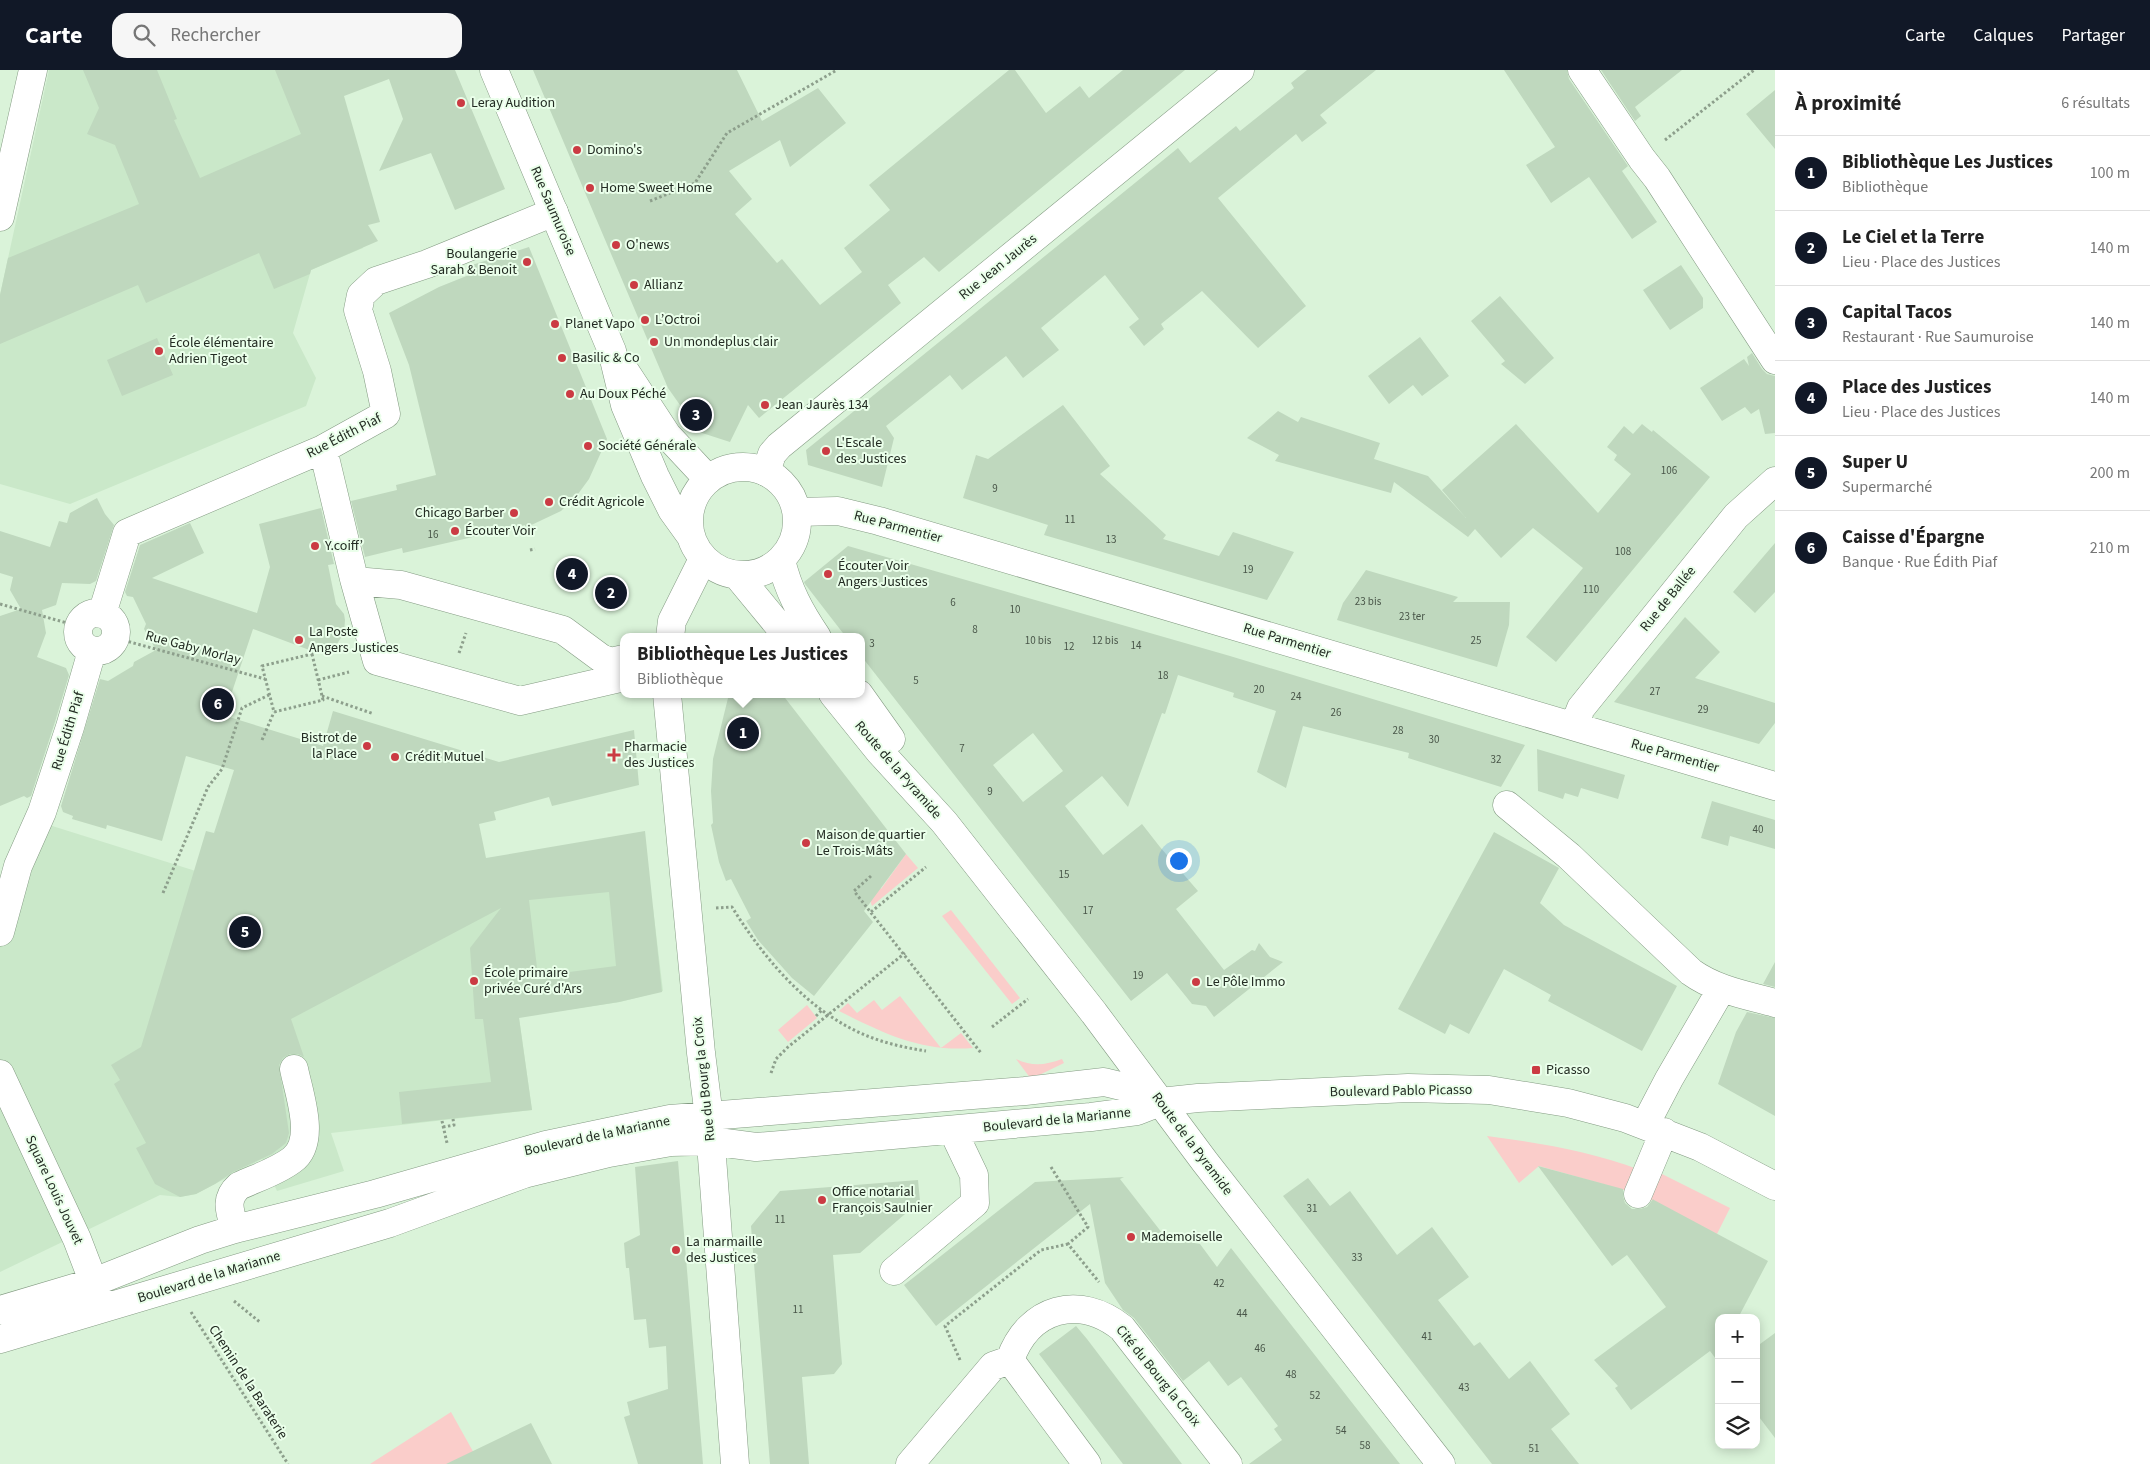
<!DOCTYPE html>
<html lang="fr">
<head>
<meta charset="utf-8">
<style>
	:root { --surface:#fff; --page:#f6f6f6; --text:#222; --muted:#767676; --line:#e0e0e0; --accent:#111827 }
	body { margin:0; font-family:"Source Sans 3",sans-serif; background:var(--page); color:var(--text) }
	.controls { position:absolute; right:15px; bottom:15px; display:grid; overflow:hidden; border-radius:10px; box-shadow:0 2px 12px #0003 }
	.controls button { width:45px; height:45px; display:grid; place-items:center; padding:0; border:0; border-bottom:1px solid var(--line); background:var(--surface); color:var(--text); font:25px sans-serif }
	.you { position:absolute; left:1178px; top:790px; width:18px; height:18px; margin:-12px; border:4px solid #fff; border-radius:50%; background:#1a73e8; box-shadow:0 0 0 8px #1a73e833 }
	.badge { display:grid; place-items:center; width:32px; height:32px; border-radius:50%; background:var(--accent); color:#fff; font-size:16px; font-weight:700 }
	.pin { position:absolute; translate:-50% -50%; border:2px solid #fff; box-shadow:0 1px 5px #0006 }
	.popup { position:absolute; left:620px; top:563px; width:245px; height:65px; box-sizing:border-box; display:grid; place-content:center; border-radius:10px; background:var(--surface); filter:drop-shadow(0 1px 4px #0005); font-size:16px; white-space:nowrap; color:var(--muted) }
	.popup b { font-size:19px; color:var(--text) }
	.popup::after { content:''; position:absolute; left:50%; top:100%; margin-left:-10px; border:10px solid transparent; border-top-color:var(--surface) }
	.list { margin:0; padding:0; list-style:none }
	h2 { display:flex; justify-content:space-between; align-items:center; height:65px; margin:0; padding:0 20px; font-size:21px }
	h2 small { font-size:16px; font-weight:400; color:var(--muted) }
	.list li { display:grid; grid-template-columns:32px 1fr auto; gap:15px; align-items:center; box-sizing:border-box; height:75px; padding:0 20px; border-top:1px solid var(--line) }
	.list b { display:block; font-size:19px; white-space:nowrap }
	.list p { margin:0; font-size:16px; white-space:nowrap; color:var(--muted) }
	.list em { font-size:16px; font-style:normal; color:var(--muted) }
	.icon { flex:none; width:28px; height:28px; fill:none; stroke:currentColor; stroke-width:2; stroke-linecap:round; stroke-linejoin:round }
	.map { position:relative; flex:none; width:1775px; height:1394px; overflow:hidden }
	header { display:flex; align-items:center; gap:30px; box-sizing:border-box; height:70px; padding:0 25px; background:var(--accent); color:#fff }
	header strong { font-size:24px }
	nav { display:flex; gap:28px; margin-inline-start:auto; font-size:18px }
	.search { width:350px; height:45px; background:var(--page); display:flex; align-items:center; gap:12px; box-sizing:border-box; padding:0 18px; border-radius:15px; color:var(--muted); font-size:19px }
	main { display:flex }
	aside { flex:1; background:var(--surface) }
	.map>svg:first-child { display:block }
</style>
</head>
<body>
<header>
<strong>Carte</strong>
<div class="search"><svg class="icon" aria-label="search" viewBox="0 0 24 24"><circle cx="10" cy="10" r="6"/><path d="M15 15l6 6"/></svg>Rechercher</div>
<nav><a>Carte</a><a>Calques</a><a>Partager</a></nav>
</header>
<main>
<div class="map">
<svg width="1775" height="1394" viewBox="0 0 1775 1394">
	<rect width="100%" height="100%" fill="#daf3d9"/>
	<!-- built -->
	<path fill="#cae8c9" d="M49 0H308L363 178 311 200 293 263 316 308 306 336 70 434 0 414V225Z
		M46 754 202 803 297 859 527 781 653 838 663 921 620 932 519 947 532 1040 331 1063 344 1101 277 1121 262 1089 196 1124 180 1127 160 1125 0 1202V830Z"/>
	<!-- green -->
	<path fill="#facdca" d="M906 784 918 798 872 836 868 824 877 814 881 819Z
		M951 840 1020 928 1012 934 942 846Z
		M900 926 941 978 961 963 973 978C921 982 885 964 839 941L848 933 857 943 874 930 882 940Z
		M807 935 817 948 788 972 778 960Z
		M1016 989C1033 997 1045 995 1062 989L1064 993 1031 1009Z
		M1487 1066C1540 1073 1590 1081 1640 1100L1631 1122 1539 1096 1519 1113Z
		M1660 1103 1730 1138 1717 1164 1645 1127Z
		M451 1342 480 1394H370Z"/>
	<!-- building -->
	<path fill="#bfd8be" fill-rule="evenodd" d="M83 0H157L177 49 174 50 200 108 301 64 275 0H455L505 119 455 140 431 83 379 101 403 49 389 9 344 26 380 152 368 155 378 171 311 200 310 204 274 219 259 183 146 233 138 215 0 274V225L8 188 139 134 115 75 87 64 99 38Z
		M533 0H737L762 51 818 18 846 53 790 97 780 70 729 101 752 129 735 144 777 193 782 189 820 235 862 202 844 178 890 140 869 115 1009 0H1015L1046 43 1080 16 1089 28 1123 0H1185L939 202 924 187 888 215 901 233 759 348 748 335 730 372 699 362 668 318Z
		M1307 0H1376L1320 45 1327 53 1302 72 1296 64 1218 128 1306 236 1258 278 1202 221 1161 254 1164 259 1144 276 1129 257 1139 249 1105 205 1041 258 1059 280 1023 308 1006 286 962 320 950 305 886 356 894 368 882 417 808 395 806 380 1178 78 1190 93 1236 56 1240 61 1294 18 1291 13Z
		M1504 0H1567L1569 9 1628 96 1622 101 1657 152 1632 169 1589 107 1551 133 1526 95 1555 77Z
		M1601 0H1682L1635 37 1641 46 1635 51Z
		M1775 20V79L1746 44Z
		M529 177 607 369 589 409 578 424 561 441 525 458V455L403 483 402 478 365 487 351 431 397 420 396 415 436 405 409 295 389 243 439 217 474 203 472 195Z
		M1681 195 1703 228V238L1670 260 1643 220Z
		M1500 226 1554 288 1525 314 1501 294 1505 291 1471 251Z
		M1420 267 1449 306 1422 326 1413 315 1389 334 1368 306Z
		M157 268 173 305 122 326 107 290Z
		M1752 283 1762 299 1767 304 1775 306V363L1765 364 1759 339 1751 344 1745 337 1722 351 1700 318 1744 289 1749 296 1747 287Z
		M1063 335 1110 396 1100 404 1166 465 1163 469 1219 486 1233 462 1294 482 1267 530 1044 465 1048 455 963 428 976 385 988 389Z
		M1278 341 1298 352 1301 347 1380 373 1374 389 1428 406 1466 448 1442 420 1516 354 1598 443 1631 404 1614 390 1617 385 1607 377 1624 356 1633 364 1642 354 1652 362 1653 360 1710 407 1556 592 1526 567 1583 498 1533 458 1501 488 1475 459 1468 467 1394 412 1391 423 1275 391 1279 385 1247 368Z
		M97 428 105 444 114 455 96 511 90 514 62 513 56 535 42 540 46 563 37 587 66 598 69 605 55 652 31 726 27 728 24 726 0 736V546L21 539 10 520 13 507 0 503V461L50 477 59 451 67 453 70 443Z
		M321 438 334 494 328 495 336 534 344 544 345 550 344 563 337 574 331 579 319 581H312L253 559 231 625 226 646 323 676 333 641 499 692 634 660 639 715 552 736 549 727 494 742 496 750 479 754 486 788 645 761 662 922 619 932 519 948 532 1040 402 1054 399 1022 491 1012 483 949H475L470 878 501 838 291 949 304 987 298 984H290L283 988 279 995 289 1063 286 1073 272 1084 233 1102 215 1114 196 1124 180 1127 155 1114 136 1078 146 1073 114 1014 120 1010 111 995 141 977 206 761 214 763 234 700 186 686 162 771 107 755 106 759 72 749 73 746 63 742 61 736 100 609 108 611 133 596 134 592 156 580 144 559 146 554 133 527 127 526 125 522 140 475 190 453 204 483 152 508 257 543 270 497 259 454ZM609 822 616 896 538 906 529 830Z
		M1775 473V522L1755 543 1733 522Z
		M848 476 1230 586 1525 675 1501 717 1408 688 1409 683 1303 656 1286 718 1257 702 1276 641 1233 627 1234 623 1178 605 1165 644 1162 643 1128 737 1102 706 1065 736 1103 785 1142 754 1160 777 1198 821 1176 839 1224 900 1252 880 1255 881 1259 873 1270 887 1283 892 1214 947 1206 936 1192 934 1167 903 1131 931 862 587V567H846L805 514 804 512ZM1033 663 1063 701 1023 732 993 695Z
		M1366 500 1458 527 1453 532H1510L1509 555 1497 597 1337 550 1343 533Z
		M1685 547 1720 582 1695 608 1775 633V653L1759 674 1614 632Z
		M729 624H782L906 784 864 841 873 852 814 926 792 908 758 870 746 851 751 848 731 809 726 811 719 792 711 755 713 753 711 721 713 689Z
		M1537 679 1625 705 1618 729 1581 718 1578 727 1565 723 1563 729 1538 721Z
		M1712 731 1775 750V779L1730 766 1728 776 1701 768Z
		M1494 762 1559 798 1540 833 1564 855 1677 916 1642 981 1548 931 1551 925 1504 899 1469 964 1450 954 1445 964 1398 939Z
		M1775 892V917L1763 914Z
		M1747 942 1775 948V1046L1718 1014 1736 962Z
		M678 1091 703 1394H638L624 1347 630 1345 627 1332 668 1319 666 1276 649 1278 646 1249 634 1250 629 1198H626L624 1173 640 1165 635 1097Z
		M1538 1096 1623 1119V1126L1625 1133 1632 1139H1640L1647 1137 1653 1129 1654 1130 1768 1191 1738 1248H1719V1284L1716 1289 1710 1281 1631 1340 1615 1318 1618 1316 1594 1290 1666 1237 1627 1185 1612 1196Z
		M1124 1107 1120 1109 1166 1168 1200 1174 1217 1197 1231 1178 1400 1394H1249L1282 1370 1274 1359 1278 1356 1241 1307 1228 1316 1209 1291 1183 1311 1134 1248 1123 1240 1105 1213 1090 1134 936 1256 904 1215 1035 1112Z
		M1308 1108 1330 1136 1350 1121 1397 1185 1432 1157 1469 1207 1438 1230 1474 1276 1480 1272 1509 1309 1530 1291 1570 1344 1551 1359 1579 1394H1492L1283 1126Z
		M918 1110 920 1131 860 1183 833 1185 842 1294 834 1304 802 1307 809 1394H770L751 1156 780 1121Z
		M1076 1256 1087 1269 1182 1394H1123L1039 1284Z
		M1775 1263V1368L1756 1343V1277Z
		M531 1353 552 1394H446Z"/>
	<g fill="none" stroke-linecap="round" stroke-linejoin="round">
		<defs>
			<path id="minor" d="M1582 0 1642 89 1657 108 1775 290
				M0 147 33 0
				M323 379 354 509 377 591 520 631 624 607
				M766 402 772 384 779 376 1240 0
				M797 442 838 441 879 451 1775 716
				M355 511 401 515 563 560 601 588 611 592 624 589
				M78 562a19 19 0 1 1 38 0a19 19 0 1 1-38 0Z
				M102 544 127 463 323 379 386 344 377 301 358 240 361 225 376 211 427 194 554 142
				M670 567 672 551 703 489
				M667 624 701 983 709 1047 735 1394
				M1574 656 1581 638 1736 446 1775 411
				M1507 735 1569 786 1691 902C1716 920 1746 925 1775 933
				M0 862 18 796 42 742 70 657 92 581
				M0 1004 77 1169 100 1229
				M1645 1055 1669 1009 1722 918
				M1638 1124 1664 1062
				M235 1159C230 1142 224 1129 239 1116 256 1108 276 1102 292 1090 317 1072 299 1024 294 999
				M894 1201 975 1133 974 1105 953 1061
				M0 1240 94 1212 200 1170 235 1159 375 1124 546 1075 670 1049 1025 1021 1104 1012 1129 1018 1160 1032
				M0 1269 390 1153 524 1104 609 1083 671 1072 710 1071 756 1077 793 1074 1091 1047 1137 1041 1160 1032 1198 1028 1408 1018 1489 1020 1568 1033 1625 1048 1700 1077 1775 1116
				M1010 1290C1029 1237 1079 1224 1122 1258L1228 1394
				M910 1394 993 1296 1010 1290 1087 1394"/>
			<path id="major" d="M494 0 612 281 625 335 655 406 672 440 690 465
				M623 298 667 365 708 409
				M689 451a54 54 0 1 1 108 0a54 54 0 1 1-108 0Z
				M781 490C788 520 800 542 817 567
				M737 505 788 567
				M833 624 879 681 944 752 1094 943 1205 1092 1441 1394
				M859 624 891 669"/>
		</defs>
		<!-- minor casing -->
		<use href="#minor" stroke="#849b83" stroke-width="29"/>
		<!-- major casing -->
		<use href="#major" stroke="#849b83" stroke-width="29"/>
		<!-- path -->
		<path stroke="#8d9f8c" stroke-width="3" stroke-dasharray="2.5 2.5" stroke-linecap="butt" d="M1665 70 1754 0
			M650 131 695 113 727 63 837 0
			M530 480 535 479
			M0 534 74 555
			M119 569 265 609
			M459 583 466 563
			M312 584 323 630 274 642 262 596Z
			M318 610 349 602
			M322 626 374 644
			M262 670 274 642
			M871 806 854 821 981 983
			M163 823 208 717 222 699 242 638 269 625
			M716 838 732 837C765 890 810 944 870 967 888 974 907 978 926 981
			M871 842 926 797
			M816 946 822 940
			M992 957 1028 929
			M771 1003 776 989 788 977 905 883
			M442 1051 447 1073
			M443 1057 454 1055 453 1049
			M1051 1097 1088 1157 1068 1174 1099 1212
			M234 1231 261 1253
			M191 1242 288 1394
			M960 1290 945 1256 1041 1180 1068 1174"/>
		<!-- minor -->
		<use href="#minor" stroke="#fff" stroke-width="28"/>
		<!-- major -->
		<use href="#major" stroke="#fff" stroke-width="28"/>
	</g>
	<!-- markers -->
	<g fill="#cb3b43" stroke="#eaffea" stroke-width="2">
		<circle cx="461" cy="33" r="5"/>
		<circle cx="577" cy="80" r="5"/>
		<circle cx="590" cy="118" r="5"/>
		<circle cx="616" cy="175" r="5"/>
		<circle cx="527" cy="192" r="5"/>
		<circle cx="634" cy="215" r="5"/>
		<circle cx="645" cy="250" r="5"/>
		<circle cx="555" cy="254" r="5"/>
		<circle cx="654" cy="272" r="5"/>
		<circle cx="159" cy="281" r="5"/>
		<circle cx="562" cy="288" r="5"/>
		<circle cx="570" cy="324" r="5"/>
		<circle cx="765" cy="335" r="5"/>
		<circle cx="588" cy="376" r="5"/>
		<circle cx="826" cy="381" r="5"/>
		<circle cx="549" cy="432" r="5"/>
		<circle cx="514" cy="443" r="5"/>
		<circle cx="455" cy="461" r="5"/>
		<circle cx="315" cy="476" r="5"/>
		<circle cx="828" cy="504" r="5"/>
		<circle cx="299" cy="570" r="5"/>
		<circle cx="367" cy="676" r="5"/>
		<path d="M611.5 677.5h5v5h5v5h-5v5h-5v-5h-5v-5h5z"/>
		<circle cx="395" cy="687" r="5"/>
		<circle cx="806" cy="773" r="5"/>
		<circle cx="474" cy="911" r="5"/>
		<circle cx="1196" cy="912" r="5"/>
		<rect x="1531" y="995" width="10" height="10" rx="2.5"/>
		<circle cx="822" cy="1130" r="5"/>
		<circle cx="1131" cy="1167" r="5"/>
		<circle cx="676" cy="1180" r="5"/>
	</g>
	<g text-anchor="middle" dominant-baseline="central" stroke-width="4" stroke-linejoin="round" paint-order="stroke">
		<!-- number labels -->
		<g font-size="11" fill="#495649">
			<text x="1669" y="400">106</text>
			<text x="995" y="418">9</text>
			<text x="1070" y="449">11</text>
			<text x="433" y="464">16</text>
			<text x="1111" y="469">13</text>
			<text x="1623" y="481">108</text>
			<text x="1248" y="499">19</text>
			<text x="1591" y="519">110</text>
			<text x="1368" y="531">23 bis</text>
			<text x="953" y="532">6</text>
			<text x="1015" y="539">10</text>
			<text x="1412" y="546">23 ter</text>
			<text x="975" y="559">8</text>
			<text x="1038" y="570">10 bis</text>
			<text x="1105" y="570">12 bis</text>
			<text x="1476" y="570">25</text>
			<text x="872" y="573">3</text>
			<text x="1136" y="575">14</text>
			<text x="1069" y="576">12</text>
			<text x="1163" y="605">18</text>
			<text x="916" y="610">5</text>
			<text x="1259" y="619">20</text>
			<text x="1655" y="621">27</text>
			<text x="1296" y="626">24</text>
			<text x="1703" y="639">29</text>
			<text x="1336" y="642">26</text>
			<text x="1398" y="660">28</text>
			<text x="1434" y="669">30</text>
			<text x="962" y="678">7</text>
			<text x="1496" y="689">32</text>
			<text x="990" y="721">9</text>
			<text x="1758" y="759">40</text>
			<text x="1064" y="804">15</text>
			<text x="1088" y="840">17</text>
			<text x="1138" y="905">19</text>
			<text x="1312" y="1138">31</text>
			<text x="780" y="1149">11</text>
			<text x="1357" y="1187">33</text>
			<text x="1219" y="1213">42</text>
			<text x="798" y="1239">11</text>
			<text x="1242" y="1243">44</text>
			<text x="1427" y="1266">41</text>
			<text x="1260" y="1278">46</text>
			<text x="1291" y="1304">48</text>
			<text x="1464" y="1317">43</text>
			<text x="1315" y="1325">52</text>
			<text x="1341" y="1360">54</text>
			<text x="1365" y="1375">58</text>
			<text x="1534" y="1378">51</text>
		</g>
		<!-- poi labels -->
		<g font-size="14" fill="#222b22" stroke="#eaffea" text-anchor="start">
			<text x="471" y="33">Leray Audition</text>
			<text x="587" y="80">Domino's</text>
			<text x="600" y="118">Home Sweet Home</text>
			<text x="626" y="175">O'news</text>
			<text x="517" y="184" text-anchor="end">Boulangerie<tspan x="517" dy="16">Sarah &amp; Benoit</tspan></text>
			<text x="644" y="215">Allianz</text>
			<text x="655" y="250">L’Octroi</text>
			<text x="565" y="254">Planet Vapo</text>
			<text x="664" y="272">Un mondeplus clair</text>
			<text x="169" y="273">École élémentaire<tspan x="169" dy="16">Adrien Tigeot</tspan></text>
			<text x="572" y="288">Basilic &amp; Co</text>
			<text x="580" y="324">Au Doux Péché</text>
			<text x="775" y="335">Jean Jaurès 134</text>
			<text x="836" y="373">L'Escale<tspan x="836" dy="16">des Justices</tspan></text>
			<text x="598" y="376">Société Générale</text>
			<text x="559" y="432">Crédit Agricole</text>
			<text x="504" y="443" text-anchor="end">Chicago Barber</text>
			<text x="465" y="461">Écouter Voir</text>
			<text x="325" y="476">Y.coiff’</text>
			<text x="838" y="496">Écouter Voir<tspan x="838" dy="16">Angers Justices</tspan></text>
			<text x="309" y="562">La Poste<tspan x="309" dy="16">Angers Justices</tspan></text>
			<text x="357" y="668" text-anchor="end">Bistrot de<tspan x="357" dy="16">la Place</tspan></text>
			<text x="624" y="677">Pharmacie<tspan x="624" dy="16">des Justices</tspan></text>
			<text x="405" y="687">Crédit Mutuel</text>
			<text x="816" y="765">Maison de quartier<tspan x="816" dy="16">Le Trois-Mâts</tspan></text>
			<text x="484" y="903">École primaire<tspan x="484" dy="16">privée Curé d'Ars</tspan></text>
			<text x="1206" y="912">Le Pôle Immo</text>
			<text x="1546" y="1000">Picasso</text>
			<text x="832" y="1122">Office notarial<tspan x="832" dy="16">François Saulnier</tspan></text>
			<text x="1141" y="1167">Mademoiselle</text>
			<text x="686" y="1172">La marmaille<tspan x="686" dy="16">des Justices</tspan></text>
		</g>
		<!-- street labels -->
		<g font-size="14" fill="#222b22" stroke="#eaffea">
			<text transform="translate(553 141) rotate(67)">Rue Saumuroise</text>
			<text transform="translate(998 197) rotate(-39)">Rue Jean Jaurès</text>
			<text transform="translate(344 366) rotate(-27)">Rue Édith Piaf</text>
			<text transform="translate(898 457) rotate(15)">Rue Parmentier</text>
			<text transform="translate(1668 529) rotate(-51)">Rue de Ballée</text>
			<text transform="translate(1287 571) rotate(17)">Rue Parmentier</text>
			<text transform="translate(193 578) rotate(15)">Rue Gaby Morlay</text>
			<text transform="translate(68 661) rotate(-73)">Rue Édith Piaf</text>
			<text transform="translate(1675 686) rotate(16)">Rue Parmentier</text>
			<text transform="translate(898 700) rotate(49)">Route de la Pyramide</text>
			<text transform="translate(704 1009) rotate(-96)">Rue du Bourg la Croix</text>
			<text transform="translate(1401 1021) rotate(-1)">Boulevard Pablo Picasso</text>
			<text transform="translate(1057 1050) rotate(-6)">Boulevard de la Marianne</text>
			<text transform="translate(597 1066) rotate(-12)">Boulevard de la Marianne</text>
			<text transform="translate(1192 1074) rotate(53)">Route de la Pyramide</text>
			<text transform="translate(54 1120) rotate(65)">Square Louis Jouvet</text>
			<text transform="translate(209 1207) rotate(-17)">Boulevard de la Marianne</text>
			<text transform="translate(1158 1306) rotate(51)">Cité du Bourg la Croix</text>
			<text transform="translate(248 1312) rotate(57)">Chemin de la Baraterie</text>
		</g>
	</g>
</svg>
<div class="controls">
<button>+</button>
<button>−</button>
<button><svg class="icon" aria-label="layers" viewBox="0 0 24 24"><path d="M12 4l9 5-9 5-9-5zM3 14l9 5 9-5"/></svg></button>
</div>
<div class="you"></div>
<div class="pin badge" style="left:743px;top:663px">1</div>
<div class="popup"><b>Bibliothèque Les Justices</b>Bibliothèque</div>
<div class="pin badge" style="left:611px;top:523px">2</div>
<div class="pin badge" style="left:696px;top:345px">3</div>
<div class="pin badge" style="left:572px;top:504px">4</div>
<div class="pin badge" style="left:245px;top:862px">5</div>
<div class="pin badge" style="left:218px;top:634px">6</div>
</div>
<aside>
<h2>À proximité<small>6 résultats</small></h2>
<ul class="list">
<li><span class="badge">1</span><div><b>Bibliothèque Les Justices</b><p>Bibliothèque</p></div><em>100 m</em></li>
<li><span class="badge">2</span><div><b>Le Ciel et la Terre</b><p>Lieu · Place des Justices</p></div><em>140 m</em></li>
<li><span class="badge">3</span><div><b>Capital Tacos</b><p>Restaurant · Rue Saumuroise</p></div><em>140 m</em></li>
<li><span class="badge">4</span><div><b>Place des Justices</b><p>Lieu · Place des Justices</p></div><em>140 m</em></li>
<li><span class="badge">5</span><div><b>Super U</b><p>Supermarché</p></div><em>200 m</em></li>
<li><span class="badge">6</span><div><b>Caisse d'Épargne</b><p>Banque · Rue Édith Piaf</p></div><em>210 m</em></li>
</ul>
</aside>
</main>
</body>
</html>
